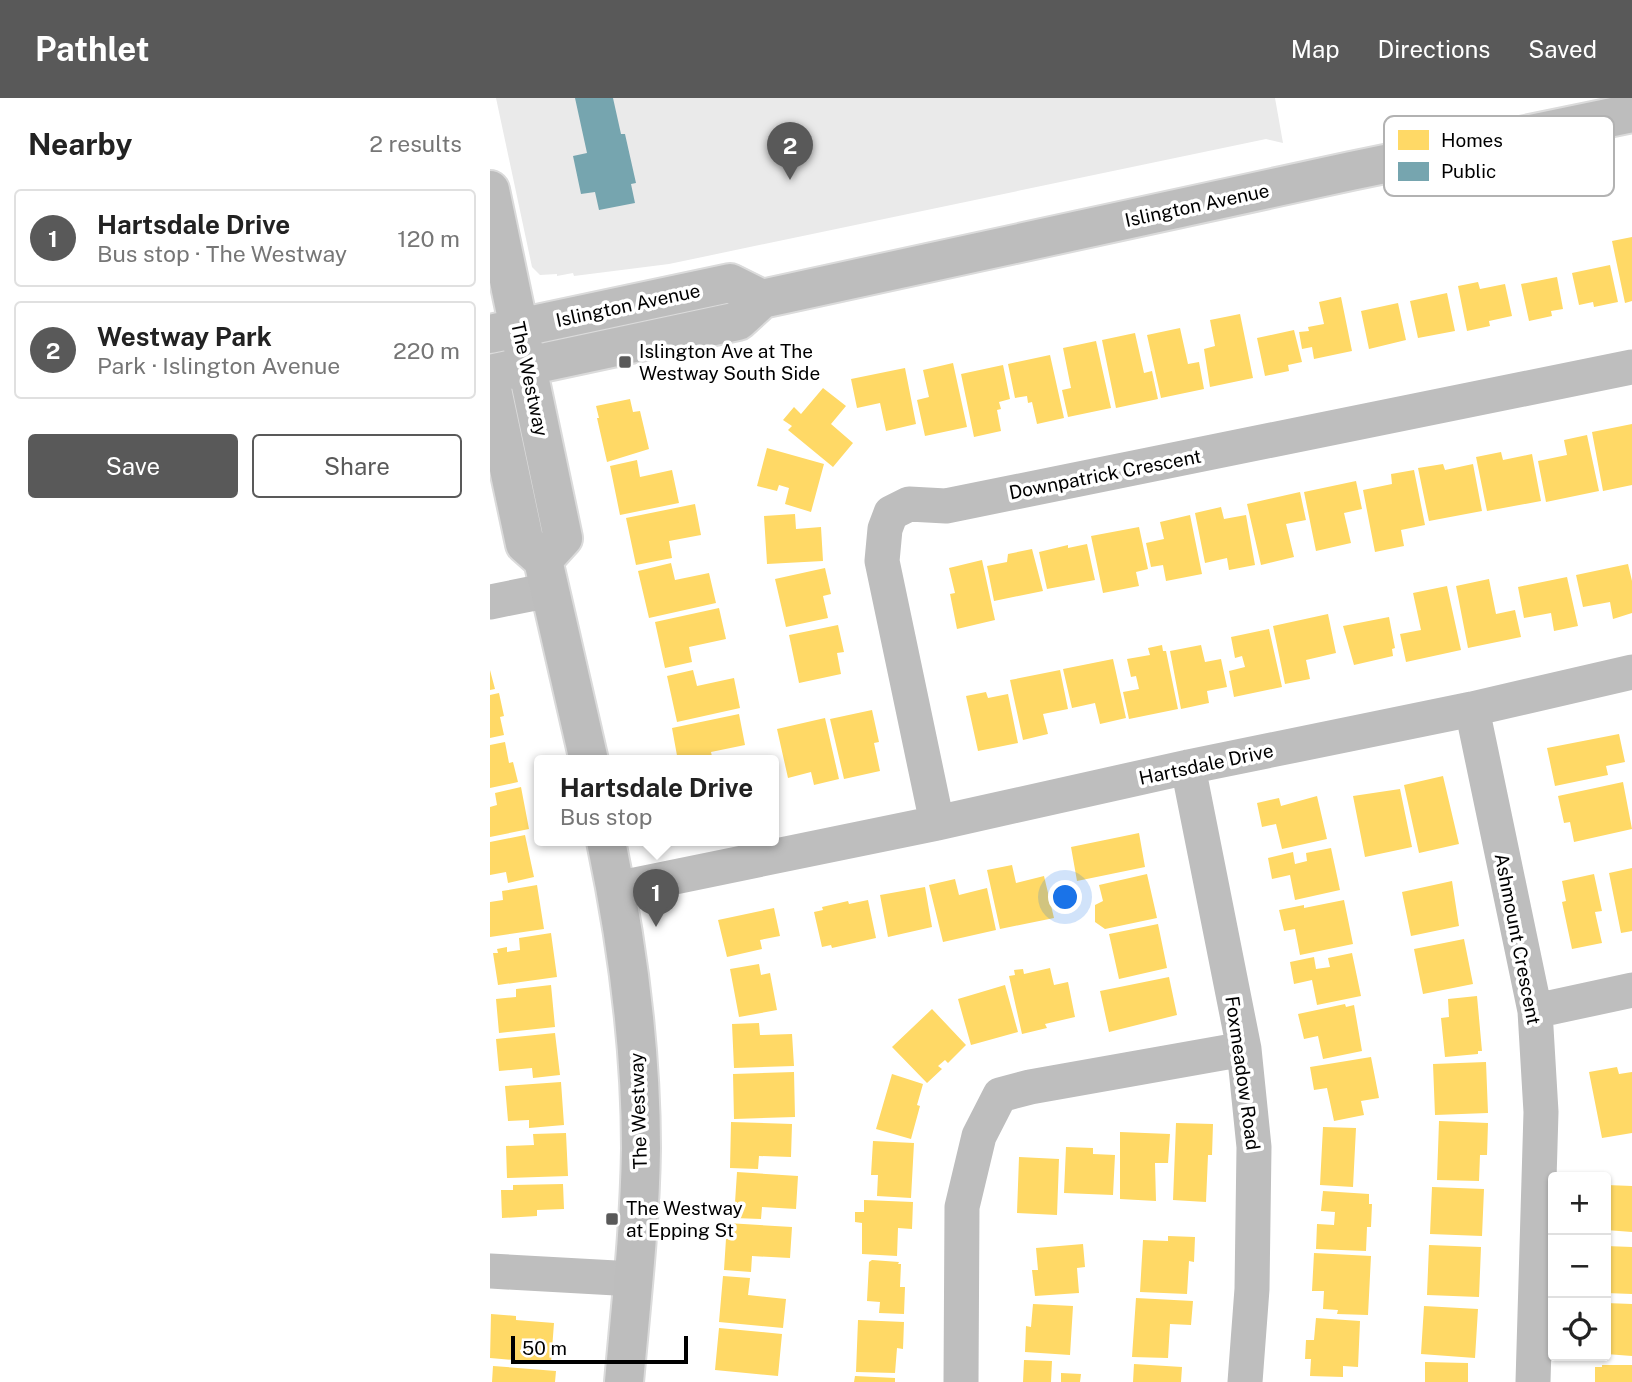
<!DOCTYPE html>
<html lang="en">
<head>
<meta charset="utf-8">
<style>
	:root { --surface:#fff; --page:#f2f2f2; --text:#222; --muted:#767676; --line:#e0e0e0; --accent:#595959 }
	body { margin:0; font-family:"Public Sans",sans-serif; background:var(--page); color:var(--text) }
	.controls { position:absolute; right:21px; bottom:21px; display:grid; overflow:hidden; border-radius:7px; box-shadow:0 2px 5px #0004 }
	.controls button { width:63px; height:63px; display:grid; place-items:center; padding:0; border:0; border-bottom:2px solid var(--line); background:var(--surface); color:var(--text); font:35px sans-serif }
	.scale { position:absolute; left:21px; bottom:18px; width:177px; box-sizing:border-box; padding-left:7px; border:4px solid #000; border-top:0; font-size:19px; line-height:24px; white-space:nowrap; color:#000; -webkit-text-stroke:5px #fff; paint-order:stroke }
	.you { position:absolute; left:576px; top:800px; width:24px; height:24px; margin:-18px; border:5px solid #fff; border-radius:50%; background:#1a73e8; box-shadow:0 0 0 10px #1a73e833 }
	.badge { display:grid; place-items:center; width:46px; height:46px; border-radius:50%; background:var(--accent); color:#fff; font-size:23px; font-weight:700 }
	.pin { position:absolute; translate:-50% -58px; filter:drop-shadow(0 2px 4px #0008) }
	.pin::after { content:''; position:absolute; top:37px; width:24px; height:21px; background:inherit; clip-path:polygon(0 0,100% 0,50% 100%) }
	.popup { position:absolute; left:44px; top:657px; width:245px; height:91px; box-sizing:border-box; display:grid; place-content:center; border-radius:7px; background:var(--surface); filter:drop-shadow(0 2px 5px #0005); font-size:23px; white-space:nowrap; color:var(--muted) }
	.popup b { font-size:26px; color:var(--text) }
	.popup::after { content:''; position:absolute; left:50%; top:100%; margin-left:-14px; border:14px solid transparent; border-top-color:var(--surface) }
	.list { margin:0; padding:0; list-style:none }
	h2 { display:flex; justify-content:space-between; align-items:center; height:91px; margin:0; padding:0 28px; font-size:30px }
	h2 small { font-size:23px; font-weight:400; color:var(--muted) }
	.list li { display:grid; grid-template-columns:46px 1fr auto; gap:21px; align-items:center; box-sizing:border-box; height:98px; margin:0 14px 14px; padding:0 14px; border:2px solid var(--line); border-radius:7px }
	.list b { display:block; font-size:26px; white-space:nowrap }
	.list p { margin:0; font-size:23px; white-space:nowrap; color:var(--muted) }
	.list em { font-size:23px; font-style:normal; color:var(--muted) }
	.actions { display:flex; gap:14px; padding:21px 28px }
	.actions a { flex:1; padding:16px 0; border:2px solid var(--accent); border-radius:7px; text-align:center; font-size:24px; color:var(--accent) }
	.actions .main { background:var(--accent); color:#fff }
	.icon { flex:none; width:38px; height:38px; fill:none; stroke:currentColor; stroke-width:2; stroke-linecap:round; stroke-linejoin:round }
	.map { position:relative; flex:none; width:1142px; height:1284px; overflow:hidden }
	header { display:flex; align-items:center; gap:42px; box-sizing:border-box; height:98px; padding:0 35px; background:var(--accent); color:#fff }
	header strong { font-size:33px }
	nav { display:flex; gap:38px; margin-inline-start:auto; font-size:24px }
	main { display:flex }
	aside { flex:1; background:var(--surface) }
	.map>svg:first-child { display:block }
</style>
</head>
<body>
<header>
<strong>Pathlet</strong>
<nav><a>Map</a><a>Directions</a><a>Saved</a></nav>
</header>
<main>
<aside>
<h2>Nearby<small>2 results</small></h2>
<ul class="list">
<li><span class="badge">1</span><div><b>Hartsdale Drive</b><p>Bus stop · The Westway</p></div><em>120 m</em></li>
<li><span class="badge">2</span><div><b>Westway Park</b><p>Park · Islington Avenue</p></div><em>220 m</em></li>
</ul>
<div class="actions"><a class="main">Save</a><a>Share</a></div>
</aside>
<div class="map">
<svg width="1142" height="1284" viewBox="0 0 1142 1284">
	<rect width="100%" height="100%" fill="#fff"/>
	<!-- green -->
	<path fill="#eaeaea" d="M6 0H785L793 45 776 41 179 166 84 178 83 175 67 178V176L50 177 42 169Z"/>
	<!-- homes -->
	<path fill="#ffd966" d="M1142 139V203L1135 205 1122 143Z
		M1120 167 1128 204 1104 209 1103 204 1089 207 1082 175Z
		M1067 179 1073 211 1061 213 1062 218 1039 223 1031 186Z
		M988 184 990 191 1015 186 1022 218 999 223 1000 228 977 233 968 188Z
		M957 195 965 233 928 240 920 203Z
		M851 199 862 253 824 261 822 249 812 251 809 234 819 233 818 229 834 226 829 204Z
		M908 205 916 242 879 251 871 213Z
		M750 216 763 280 720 289 714 251 725 248 720 222Z
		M690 230 698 266 709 264 714 291 671 300 657 237Z
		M804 232 812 264 798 267 799 273 775 278 767 240Z
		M645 235 654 275 662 273 668 301 626 310 612 242Z
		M606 243 621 310 578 319 572 292 581 290 573 250Z
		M560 257 574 320 547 326 542 304 538 305 537 298 525 300 518 266Z
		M463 265 477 329 435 338 427 302 439 299 433 272Z
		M513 267 520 301 509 304 511 311 507 312 511 333 484 339 471 276Z
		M415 270 426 326 396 333 390 305 367 310 361 281Z
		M333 290 356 308 341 326 363 345 343 369 298 332 302 328 293 322 304 309 311 316Z
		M140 301 143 314 150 313 159 351 117 364 107 320H109L106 308Z
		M1142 326V387L1113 393 1102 334Z
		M1097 337 1109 393 1056 404 1048 363 1077 357 1074 342Z
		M277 350 334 366 321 414 295 406 299 390 289 387 287 393 267 388Z
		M1011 354 1013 362 1042 356 1051 403 997 413 986 359Z
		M147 362 150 379 182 372 189 405 130 417 120 368Z
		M953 366 955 372 983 366 992 413 939 423 928 370Z
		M924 372 935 427 911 432 914 448 885 454 873 392 902 386 901 376Z
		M866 383 872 411 854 415 861 445 826 453 814 394Z
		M810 394 816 422 796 426 804 459 771 467 757 406Z
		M205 406 211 437 179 443 182 460 146 467 136 420Z
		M731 409 734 421 756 417 765 467 739 472 737 460 715 465 705 415Z
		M305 416 306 431 331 429 333 463 277 466 274 418Z
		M700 417 712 476 676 483 673 467 661 469 656 445 674 441 670 424Z
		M649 429 658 471 646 474 649 488 613 495 601 438Z
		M597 446 605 482 557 491 549 454 578 447V450Z
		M542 451 553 493 504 503 497 468 517 464 518 456Z
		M492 462 505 522 467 531 460 496 465 495 459 470Z
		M181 465 185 482 219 475 226 505 159 520 148 473Z
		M1138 466 1142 483V515L1123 521 1120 504 1093 509 1086 477Z
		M335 470 341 496 333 498 338 520 296 529 285 481Z
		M1077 479 1088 528 1064 533 1061 515 1034 520 1028 489Z
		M999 481 1006 516 1025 512 1031 539 978 550 966 488Z
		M957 488 971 552 916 564 910 536 931 532 923 495Z
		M229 510 236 541 199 549 202 564 175 570 165 524Z
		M838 516 846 555 816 562 820 581 795 586 783 528Z
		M899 519 905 550 902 551 903 558 864 567 853 528Z
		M348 527 354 554 347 555 351 576 309 585 299 537Z
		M779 531 792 589 744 599 739 573 755 569 752 558 745 560 741 539Z
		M672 547 673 553H676L688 611 639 621 633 594 649 591 646 578 641 579 637 561 660 557 658 550Z
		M711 547 715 564 731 561 737 589 717 593 719 605 691 611 680 553Z
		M623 561 636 620 610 626 605 605 582 610 573 571Z
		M0 572 5 591 0 592Z
		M203 572 207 588 244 580 250 610 187 624 177 578Z
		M570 572 578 611 553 616 558 636 533 642 520 582Z
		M496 594 498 600 518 596 528 645 488 653 476 598Z
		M9 595 14 618 10 619 14 637 0 640V597Z
		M382 612 389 644 384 645 390 673 354 681 340 621Z
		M249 616 255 647 221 654 223 663H188L182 630Z
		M335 620 349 681 324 687 321 674 298 680 287 631Z
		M1129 636 1135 664 1116 668 1118 677 1065 688 1057 650Z
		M15 644 19 665 23 664 28 684 0 690V647Z
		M953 678 969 746 929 755 914 687Z
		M1133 684 1142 731 1084 744 1080 724 1074 725 1068 698Z
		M31 689 39 731 0 739V709L7 707 5 695Z
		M910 691 922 749 875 759 863 698Z
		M827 698 837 741 792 751 786 726 772 729 767 705 789 700 791 708Z
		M649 735 655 769 587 783 581 749Z
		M35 737 44 779 18 785 16 774 0 777V744Z
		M841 750 850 792 805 802 800 777 782 781 778 760 803 754 805 766 817 763 816 755Z
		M522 767 526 785 554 778 564 820 510 831 497 772Z
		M1142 770V833L1131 835 1119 775Z
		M657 776 667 820 615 831 605 824V807L613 803 609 787Z
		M1104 776 1112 813 1105 814 1112 845 1082 851 1072 804 1076 803 1072 783Z
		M465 781 469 797 497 790 506 832 453 844 439 787Z
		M962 783 969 828 921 838 912 794Z
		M47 787 54 831 0 839V804L13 802 12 793Z
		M435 789 442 829 398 839 390 797Z
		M378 802 386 840 342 850 341 847 332 849 324 814 333 812 332 809 358 803 359 806Z
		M854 802 863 846 810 857 805 831 794 833 789 812 814 807V810Z
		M284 810 290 838 270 842 272 851 237 859 228 822Z
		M668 826 677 870 629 881 619 836Z
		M61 835 67 879 8 887 3 855H8L7 851 17 849V854L30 852 29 840Z
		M974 841 983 886 933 896 924 851Z
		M862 855 871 898 827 907 822 882 804 886 800 864 824 859 826 871 840 869 838 860Z
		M269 866 271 877 280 875 287 912 249 919 240 871Z
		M560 870 564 887 578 884 585 919 555 926 557 930 532 936 519 878 525 877 524 872 533 871 534 876Z
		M679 879 687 917 619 934 610 893Z
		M61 887 65 929 9 935 6 901 26 899V891Z
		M515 887 528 934 481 947 468 901Z
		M987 898 992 953H988V956L955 959 951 920 959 919 958 901Z
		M855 906 856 909 864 907 872 953 833 961 828 938 814 941 808 916Z
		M442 911 476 947 458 965 455 962 448 968 452 971 437 985 402 949Z
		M269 925 270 937 302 936 304 968 244 970 242 926Z
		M65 935 70 977 43 980 42 970 9 973 6 941Z
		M881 959 889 1000 871 1003 874 1017 844 1023 837 990 824 992 820 969Z
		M996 964 998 1015 945 1017 943 966Z
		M1127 969 1129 976 1142 974V1035L1112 1040 1099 974Z
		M304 974 305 1019 244 1021 243 976Z
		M402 976 433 986 427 1007 430 1008 421 1041 386 1031Z
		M71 984 74 1027 39 1030V1022L18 1023 15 988Z
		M949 1023 998 1025 997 1057H990L989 1083 947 1082Z
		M241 1024 302 1026 301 1059 269 1058 268 1071 240 1070Z
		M686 1025 723 1026 722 1057H718L716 1104 683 1102Z
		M833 1029 866 1030 863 1089 830 1087Z
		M630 1034 680 1036 678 1065H665L666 1103 630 1101Z
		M76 1035 78 1078 17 1080 16 1048 44 1047 43 1036Z
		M383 1043 424 1045 421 1100 387 1098 388 1077H381Z
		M576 1049 603 1050V1056L625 1057 623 1097 574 1095Z
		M529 1059 569 1061 567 1117 527 1115Z
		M247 1074 308 1078 306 1111 272 1109 271 1121 244 1120Z
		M73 1086 74 1111 47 1112V1118L12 1120 11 1092H23V1087Z
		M1117 1087 1142 1088V1134L1116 1132Z
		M942 1089 994 1091 992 1138 940 1136Z
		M833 1093 879 1096V1106H882L881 1129H877L876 1153 826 1151 827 1126 844 1127 845 1114 831 1113Z
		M374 1102 423 1104 422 1131 408 1130 407 1158 372 1156V1125L365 1124V1114H374Z
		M237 1125 302 1129 300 1160 262 1158 261 1174 234 1172Z
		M678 1138 705 1139 704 1164 699 1163 697 1196 650 1194 653 1142 678 1143Z
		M593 1146 595 1169 587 1170 589 1195 545 1198 542 1172H548L546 1150Z
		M939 1147 991 1149 989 1199 937 1197Z
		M1116 1148 1142 1149V1196L1116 1195Z
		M824 1155 881 1158 878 1217 847 1216 848 1212 833 1211 834 1193H822Z
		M382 1162 409 1164 408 1166H411L410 1189H415L414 1216 389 1215 390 1204 377 1203 379 1164Z
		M233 1178 260 1180 258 1197 296 1201 293 1230 229 1224Z
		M646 1200 703 1203 701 1227 680 1226 678 1260 642 1259Z
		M1116 1205 1142 1206V1258L1116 1256Z
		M543 1206 583 1208 580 1257 535 1254 536 1228 541 1229Z
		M934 1208 988 1211 985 1260 931 1256Z
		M1 1216 26 1218V1222L64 1225 61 1265 0 1260Z
		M826 1220 870 1223 868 1269 853 1268V1279L820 1278 821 1261H815L816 1242H824Z
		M368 1222 414 1224 413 1251 407 1250 405 1275 366 1274Z
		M229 1230 292 1236 288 1278 225 1272Z
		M534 1262 562 1263 561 1284H533Z
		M935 1264 978 1265V1284H935Z
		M644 1266 692 1269 691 1284H643Z
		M1112 1267H1142V1284H1105V1269H1112Z
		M3 1268 66 1273 65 1284H2Z
		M571 1275 591 1276 590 1284H571Z
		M365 1278 405 1280V1284H364Z"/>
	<!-- public -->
	<path fill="#76a5af" d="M85 0H123L131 36H135L146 85 141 86 145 105 109 112 105 94 91 96 83 58 97 55Z"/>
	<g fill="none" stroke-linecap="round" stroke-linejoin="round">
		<defs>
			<path id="major" d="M0 92 73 440 53 462
				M0 236 240 185 272 201
				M0 276 248 223 272 201 861 73 1142 15
				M0 282 35 446 53 462 99 663
				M116 743C137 844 151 947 151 1050 150 1128 141 1206 134 1284"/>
		</defs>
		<!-- major casing -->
		<use href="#major" stroke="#dbdbdb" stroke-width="42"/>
		<!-- minor -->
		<path stroke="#bebebe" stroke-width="35" d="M0 504 60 492
			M982 611 1045 913 1051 1014 1043 1284
			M698 669 754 951 764 1049 762 1191 755 1284
			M447 725 392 463 395 431 401 415 419 406 456 408 1142 269
			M126 791 447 725 698 669 982 611 1142 574
			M1045 913 1142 892
			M0 1173 144 1181
			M471 1284 472 1109 489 1038 510 997 540 989 754 951"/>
		<!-- major -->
		<use href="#major" stroke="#bdbdbd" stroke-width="38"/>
	</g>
	<!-- markers -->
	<g fill="#595959" stroke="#fff" stroke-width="2.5">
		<rect x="128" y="257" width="14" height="14" rx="3.5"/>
		<rect x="115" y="1114" width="14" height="14" rx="3.5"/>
	</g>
	<g text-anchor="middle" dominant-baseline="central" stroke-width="7" stroke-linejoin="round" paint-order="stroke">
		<!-- street labels -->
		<g font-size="19" fill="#000" stroke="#fff">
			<text transform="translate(707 107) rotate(-12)">Islington Avenue</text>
			<text transform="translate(138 207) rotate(-12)">Islington Avenue</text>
			<text transform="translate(40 281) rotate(78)">The Westway</text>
			<text transform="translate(615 376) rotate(-11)">Downpatrick Crescent</text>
			<text transform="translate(716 666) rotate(-12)">Hartsdale Drive</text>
			<text transform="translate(1028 841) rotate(79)">Ashmount Crescent</text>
			<text transform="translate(753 975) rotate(82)">Foxmeadow Road</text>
			<text transform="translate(148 1013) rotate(-92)">The Westway</text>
		</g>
		<!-- poi labels -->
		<g font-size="19" fill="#000" stroke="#fff" text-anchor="start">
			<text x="149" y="253">Islington Ave at The<tspan x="149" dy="22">Westway South Side</tspan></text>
			<text x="136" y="1110">The Westway<tspan x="136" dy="22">at Epping St</tspan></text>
		</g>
	</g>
	<!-- legend -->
	<rect x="894" y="18" width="230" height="80" rx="10" fill="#fff" stroke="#b2b2b2" stroke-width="2"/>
	<rect x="908" y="32" width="31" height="20" fill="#ffd966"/>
	<rect x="908" y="64" width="31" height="19" fill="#76a5af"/>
	<g font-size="19" fill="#000">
		<text x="951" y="49">Homes</text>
		<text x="951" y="80">Public</text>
	</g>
</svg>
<div class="controls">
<button>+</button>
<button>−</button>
<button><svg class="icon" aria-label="locate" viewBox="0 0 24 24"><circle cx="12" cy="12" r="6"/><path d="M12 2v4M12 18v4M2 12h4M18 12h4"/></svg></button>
</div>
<div class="scale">50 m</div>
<div class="you"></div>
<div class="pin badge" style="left:166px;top:829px">1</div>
<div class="popup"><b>Hartsdale Drive</b>Bus stop</div>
<div class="pin badge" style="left:300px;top:82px">2</div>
</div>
</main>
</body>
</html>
